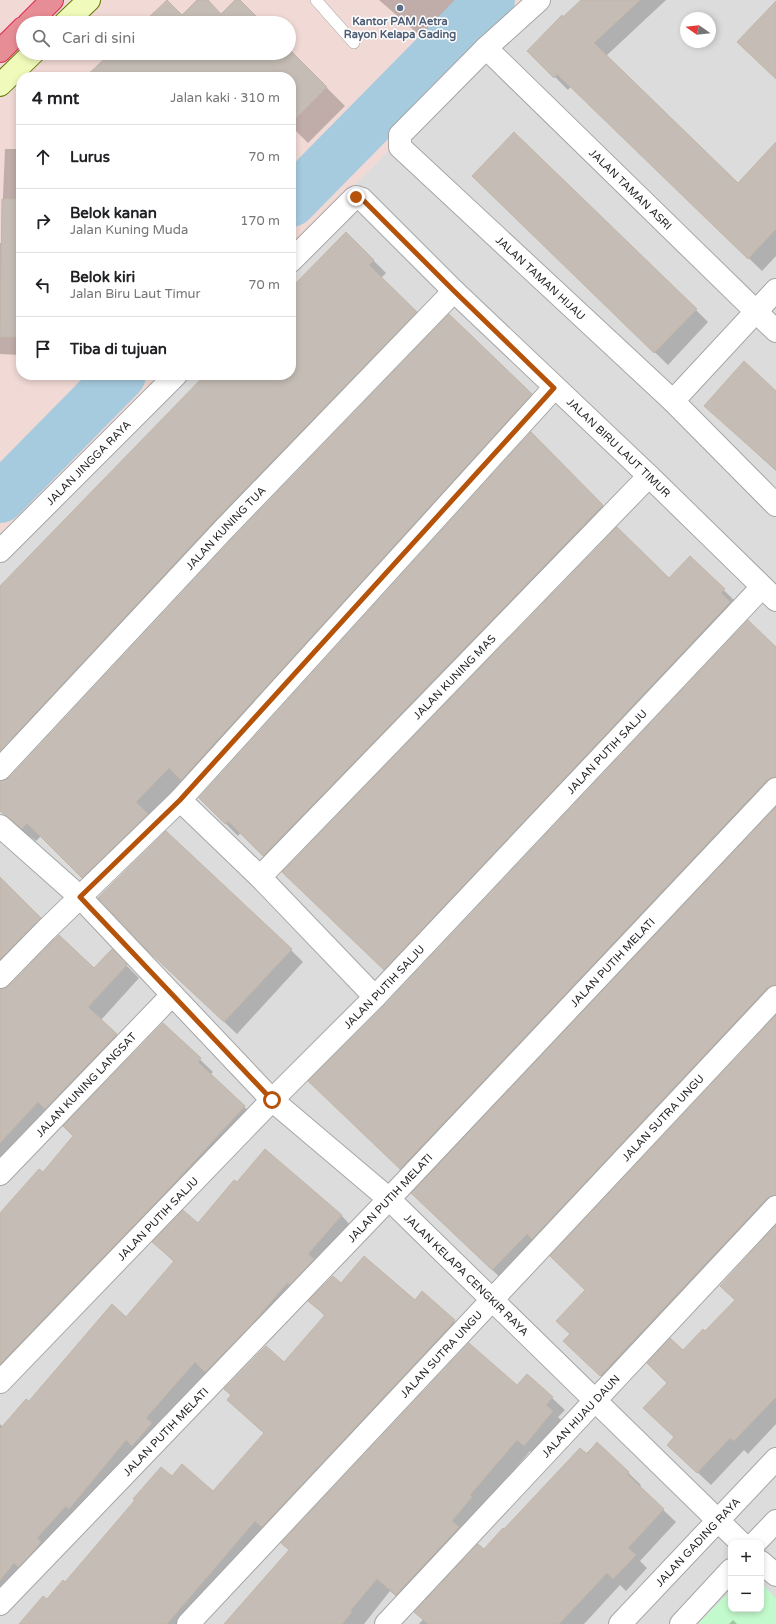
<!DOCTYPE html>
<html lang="id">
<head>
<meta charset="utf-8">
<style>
	:root { --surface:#fff; --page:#f6f6f6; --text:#202124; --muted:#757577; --line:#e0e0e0 }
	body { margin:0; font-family:"Varela Round",sans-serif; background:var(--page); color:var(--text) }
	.controls { position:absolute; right:12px; bottom:12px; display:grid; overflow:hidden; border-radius:8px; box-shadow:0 2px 6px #0003 }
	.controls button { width:36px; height:36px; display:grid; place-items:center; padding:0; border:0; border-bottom:1px solid var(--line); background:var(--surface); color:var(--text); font:20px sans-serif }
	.compass { position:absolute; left:680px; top:12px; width:36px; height:36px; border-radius:50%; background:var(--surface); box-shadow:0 2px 6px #0003; rotate:284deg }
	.stop { position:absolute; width:12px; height:12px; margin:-9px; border:3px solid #b45309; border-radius:50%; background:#fff }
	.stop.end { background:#b45309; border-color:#fff; box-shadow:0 1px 4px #0008 }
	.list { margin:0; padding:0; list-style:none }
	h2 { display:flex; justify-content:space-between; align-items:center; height:52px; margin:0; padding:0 16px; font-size:17px }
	h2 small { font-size:13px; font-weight:400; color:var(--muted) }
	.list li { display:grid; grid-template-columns:26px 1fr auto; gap:12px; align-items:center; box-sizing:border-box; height:64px; padding:0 16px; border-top:1px solid var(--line) }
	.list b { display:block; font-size:15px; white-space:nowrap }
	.list p { margin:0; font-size:13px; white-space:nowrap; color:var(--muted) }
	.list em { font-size:13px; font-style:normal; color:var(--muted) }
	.icon { flex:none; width:22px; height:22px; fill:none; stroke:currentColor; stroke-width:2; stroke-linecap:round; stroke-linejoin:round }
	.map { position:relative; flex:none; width:776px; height:1624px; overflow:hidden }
	.search { position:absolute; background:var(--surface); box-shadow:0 2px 6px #0003; left:16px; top:16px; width:280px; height:44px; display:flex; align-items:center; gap:10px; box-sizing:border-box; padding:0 14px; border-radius:22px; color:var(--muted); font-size:15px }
	.panel { position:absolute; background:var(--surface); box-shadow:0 2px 6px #0003; left:16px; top:72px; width:280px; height:308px; border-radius:16px }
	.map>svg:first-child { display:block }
</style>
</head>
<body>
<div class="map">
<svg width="776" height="1624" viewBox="0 0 776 1624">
	<rect width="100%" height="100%" fill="#f0eee5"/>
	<!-- residential -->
	<path fill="#dddcdc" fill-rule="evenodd" d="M534 0H776V1624H0V552L171 375H291V251ZM686 18H710V42H686ZM731 1543H761V1609H731Z"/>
	<!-- commercial -->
	<path fill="#f1d9d5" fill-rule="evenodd" d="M0 0H534L291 251V77H21V375H171L0 552ZM23 23H289V53H23Z"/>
	<!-- park -->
	<path fill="#c3facd" d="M761 1583 776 1598V1624H698L731 1590V1609H761Z"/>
	<!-- shadow -->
	<path fill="#0003" d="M379 0H462L424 39Z
		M583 0H666L606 56 738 184 776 145V256L762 271 571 86 568 90 529 51Z
		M289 50 345 106 308 143 296 131 291 137V77H243L219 53H289Z
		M5 149H21V355L0 354V243H1Z
		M485 188 696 310 708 322 668 365Z
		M346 233 386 273 381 278 428 325 24 751 9 737 0 747V587L207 375H291V289Z
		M776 392V471L705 406Z
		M531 395 544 408 149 816 96 891 41 836 36 841 17 827 0 810V783L10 778Z
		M531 434 615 518 276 868 241 832 238 836 200 798Z
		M690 557 738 604 398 983 297 886 669 580Z
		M776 648V798L414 1181 367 1135Z
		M776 809V1006L506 1283 426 1207Z
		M0 879 44 921 0 987V990L124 963 139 978 101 1020 129 1047 0 1169Z
		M291 950 303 962 237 1034 161 962Z
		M776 1017V1216L614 1389 578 1354 571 1334 586 1290Z
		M163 1024 213 1072 210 1075 257 1119 0 1388V1215L43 1174Z
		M341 1215 353 1228 0 1597V1424L3 1427 29 1402 127 1318 174 1262 154 1242 198 1225Z
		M776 1227V1424L748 1454 744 1450 711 1485 682 1458 675 1438 668 1383 683 1352 705 1333 736 1300Z
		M341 1284 415 1301 454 1321 466 1333 196 1624H21L47 1601 172 1477 214 1493 265 1434 228 1400 284 1363 325 1316 310 1301Z
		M517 1387 552 1398 565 1410 558 1417 565 1424 537 1457 530 1451 482 1508 409 1607 390 1591 364 1624H225L290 1551 282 1543Z
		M597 1443 641 1485 639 1487 676 1522 640 1561 647 1568 626 1591 620 1585 584 1624H419L484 1551Z
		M733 1620 737 1624H729Z"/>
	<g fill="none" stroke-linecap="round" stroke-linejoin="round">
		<!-- river -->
		<path stroke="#a6cbde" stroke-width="50" d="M291 202 490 0
			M0 498 121 375"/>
	</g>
	<!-- building -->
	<path fill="#c5bdb5" stroke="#c2b6a8" d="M167 0 182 15 197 0H208L221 14 235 0H240L263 23H143Z
		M581 0H640L594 43 738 183 776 142V229L748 259 557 74 554 78 527 51 562 15 563 17Z
		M776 1V79L737 42Z
		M289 49 327 87 291 123V77H85L111 53H289Z
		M514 132 697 309 654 353 472 176Z
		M2 199H21V337H0Z
		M346 232 374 260 369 265 417 312 216 519 0 751V586L205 375H291V288Z
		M449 314 532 394 181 780 169 768 136 802 148 814 82 878 27 823 22 829 0 811V781L9 778 234 537Z
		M744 361 776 391V470L704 406Z
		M531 432 603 505 263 856 228 821 225 824 199 798Z
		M617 527 669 578 690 556 725 589 721 593 730 602 384 970 282 872Z
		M748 620 776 647V777L767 780 400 1169 308 1081 384 1006Z
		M776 807V985L767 988 532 1239 527 1234 492 1270 411 1193Z
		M166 831 292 949 224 1022 147 950 98 898Z
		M0 877 41 918 0 959Z
		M59 935 94 968 112 949 127 965 88 1007 117 1034 45 1109 38 1102 0 1143V989L9 986Z
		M776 1015V1195L767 1198 600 1376 563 1341 570 1334 556 1321 585 1290 550 1256Z
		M163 1023 201 1058 198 1062 245 1106 164 1194 0 1364V1213L39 1169 43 1172 73 1136 63 1126Z
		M265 1149 342 1215 308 1254 314 1259 290 1285 287 1283 251 1325 205 1372 195 1362 146 1418 152 1423 132 1446 126 1440 69 1509 66 1506 37 1538 41 1542 28 1557 18 1567 14 1563 0 1580V1429L26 1399 29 1401 112 1304 126 1317 174 1261 152 1242 183 1210 198 1223 234 1180 237 1182Z
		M776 1225V1397L734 1441 730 1438 697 1473 667 1445 674 1437 643 1408 667 1383 647 1363 670 1338 683 1350 703 1329 705 1331 735 1300 720 1286Z
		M364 1256 415 1300 422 1291 455 1320 450 1326 262 1527 255 1521 167 1624H19L43 1596 47 1599 63 1580 65 1582 135 1500 133 1499 161 1467 172 1476 182 1464 213 1491 264 1433 227 1400 231 1395 224 1389 266 1346 284 1362 325 1315 308 1301 333 1276 341 1283Z
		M469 1343 517 1385 527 1374 553 1397 546 1405 553 1411 524 1446 517 1440 470 1495 472 1497 452 1521 459 1527 396 1595 377 1579 350 1611 352 1612 342 1624H224L289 1550 281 1543Z
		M597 1442 629 1472 627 1474 664 1509 628 1548 636 1555 613 1579 607 1573 559 1624H428L414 1612 478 1544 484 1549 503 1528 504 1529 580 1448 587 1454Z"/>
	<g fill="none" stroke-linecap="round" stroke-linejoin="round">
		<defs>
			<path id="lane" d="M316 0 354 43"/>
			<g id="street">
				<path id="s1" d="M539 0 486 48 400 135V147L673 401 776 505"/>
				<path id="s2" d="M486 48 776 331"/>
				<path id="s3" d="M291 261 354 198 356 197 362 199 454 291 649 476 776 600"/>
				<path d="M673 401 776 290"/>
				<path id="s4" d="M0 551 176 375"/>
				<path id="s5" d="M0 769 225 528 454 291"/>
				<path d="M180 800 260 877 375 997"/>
				<path id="s6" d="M0 826 80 897 272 1100 389 1199 741 1543"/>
				<path id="s7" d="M260 877 649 476"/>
				<path d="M0 977 46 930 180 800 554 388"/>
				<path id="s8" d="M0 1174 172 995"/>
				<path id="s9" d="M0 1382 272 1100 375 997 762 587"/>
				<path d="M755 1543 776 1521"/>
				<path d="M761 1562 776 1575"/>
				<path id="s10" d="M0 1604 389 1199 776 789"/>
				<path id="s11" d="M188 1624 776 997"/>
				<path id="s12" d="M386 1624 776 1207"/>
				<path id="s13" d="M620 1624 776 1459"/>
				<path d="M681 1624 731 1570"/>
			</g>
			<path id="secondary" d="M65 23 89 0
				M0 85 33 53"/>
			<path id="highway" d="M29 23 52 0
				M0 51 23 28"/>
		</defs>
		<!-- lane casing -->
		<use href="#lane" stroke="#a6a6a6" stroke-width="12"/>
		<!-- street casing -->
		<use href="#street" stroke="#a6a6a6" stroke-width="24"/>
		<!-- secondary casing -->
		<use href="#secondary" stroke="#607804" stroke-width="24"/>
		<!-- highway casing -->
		<use href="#highway" stroke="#dc2551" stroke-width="24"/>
		<!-- lane -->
		<use href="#lane" stroke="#fff" stroke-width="11"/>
		<!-- street -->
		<use href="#street" stroke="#fff" stroke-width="22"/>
		<!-- secondary -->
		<use href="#secondary" stroke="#f0faba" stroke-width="22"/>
		<!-- highway -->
		<use href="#highway" stroke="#e78d95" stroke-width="22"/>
	</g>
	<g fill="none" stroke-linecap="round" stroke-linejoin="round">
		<!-- route -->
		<path stroke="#b45309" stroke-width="5" d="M272 1100 80 897 180 800 554 388 454 291 362 199 356 197"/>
	</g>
	<!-- markers -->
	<circle fill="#5c6f8a" stroke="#fff" stroke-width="1.5" cx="400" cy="8" r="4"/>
	<g text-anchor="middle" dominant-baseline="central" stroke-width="3" stroke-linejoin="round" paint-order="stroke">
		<!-- service labels -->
		<g font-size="11" font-weight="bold" fill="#4e5e75" stroke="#fff">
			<text x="400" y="21">Kantor PAM Aetra<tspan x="400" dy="13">Rayon Kelapa Gading</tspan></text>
		</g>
		<!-- street labels -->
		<g font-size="11" fill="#1f1f1f" stroke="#fff">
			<text stroke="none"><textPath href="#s2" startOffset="202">JALAN TAMAN ASRI</textPath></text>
			<text stroke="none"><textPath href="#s1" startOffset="398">JALAN TAMAN HIJAU</textPath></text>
			<text stroke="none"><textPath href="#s3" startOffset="455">JALAN BIRU LAUT TIMUR</textPath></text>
			<text stroke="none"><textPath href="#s4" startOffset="125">JALAN JINGGA RAYA</textPath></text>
			<text stroke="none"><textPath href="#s5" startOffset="330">JALAN KUNING TUA</textPath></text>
			<text stroke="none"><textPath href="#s7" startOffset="279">JALAN KUNING MAS</textPath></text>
			<text stroke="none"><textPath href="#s9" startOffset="875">JALAN PUTIH SALJU</textPath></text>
			<text stroke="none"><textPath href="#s10" startOffset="887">JALAN PUTIH MELATI</textPath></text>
			<text stroke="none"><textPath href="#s9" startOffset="551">JALAN PUTIH SALJU</textPath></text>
			<text stroke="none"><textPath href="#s8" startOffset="124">JALAN KUNING LANGSAT</textPath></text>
			<text stroke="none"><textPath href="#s11" startOffset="694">JALAN SUTRA UNGU</textPath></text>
			<text stroke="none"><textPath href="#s10" startOffset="563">JALAN PUTIH MELATI</textPath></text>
			<text stroke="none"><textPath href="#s9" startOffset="227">JALAN PUTIH SALJU</textPath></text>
			<text stroke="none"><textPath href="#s6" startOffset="648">JALAN KELAPA CENGKIR RAYA</textPath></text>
			<text stroke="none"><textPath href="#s11" startOffset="370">JALAN SUTRA UNGU</textPath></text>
			<text stroke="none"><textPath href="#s12" startOffset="285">JALAN HIJAU DAUN</textPath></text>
			<text stroke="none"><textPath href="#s10" startOffset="239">JALAN PUTIH MELATI</textPath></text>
			<text stroke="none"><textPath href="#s13" startOffset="113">JALAN GADING RAYA</textPath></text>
		</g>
	</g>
</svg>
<div class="controls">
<button>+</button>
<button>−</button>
</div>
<svg class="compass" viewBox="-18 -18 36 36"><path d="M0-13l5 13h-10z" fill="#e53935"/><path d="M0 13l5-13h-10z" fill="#757577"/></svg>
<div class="stop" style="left:272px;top:1100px"></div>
<div class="stop end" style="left:356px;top:197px"></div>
<div class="search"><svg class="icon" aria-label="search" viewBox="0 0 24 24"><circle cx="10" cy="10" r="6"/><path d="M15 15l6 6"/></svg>Cari di sini</div>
<section class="panel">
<h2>4 mnt<small>Jalan kaki · 310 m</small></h2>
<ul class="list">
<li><svg class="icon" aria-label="ahead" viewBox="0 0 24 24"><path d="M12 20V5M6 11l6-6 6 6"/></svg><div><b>Lurus</b></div><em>70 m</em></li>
<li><svg class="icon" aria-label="right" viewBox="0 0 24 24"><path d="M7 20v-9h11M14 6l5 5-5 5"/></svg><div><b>Belok kanan</b><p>Jalan Kuning Muda</p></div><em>170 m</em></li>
<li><svg class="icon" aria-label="left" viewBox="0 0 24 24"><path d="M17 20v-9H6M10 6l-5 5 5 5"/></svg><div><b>Belok kiri</b><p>Jalan Biru Laut Timur</p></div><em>70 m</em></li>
<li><svg class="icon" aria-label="arrive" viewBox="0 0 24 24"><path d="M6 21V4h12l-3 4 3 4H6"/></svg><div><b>Tiba di tujuan</b></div></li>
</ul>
</section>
</div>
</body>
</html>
